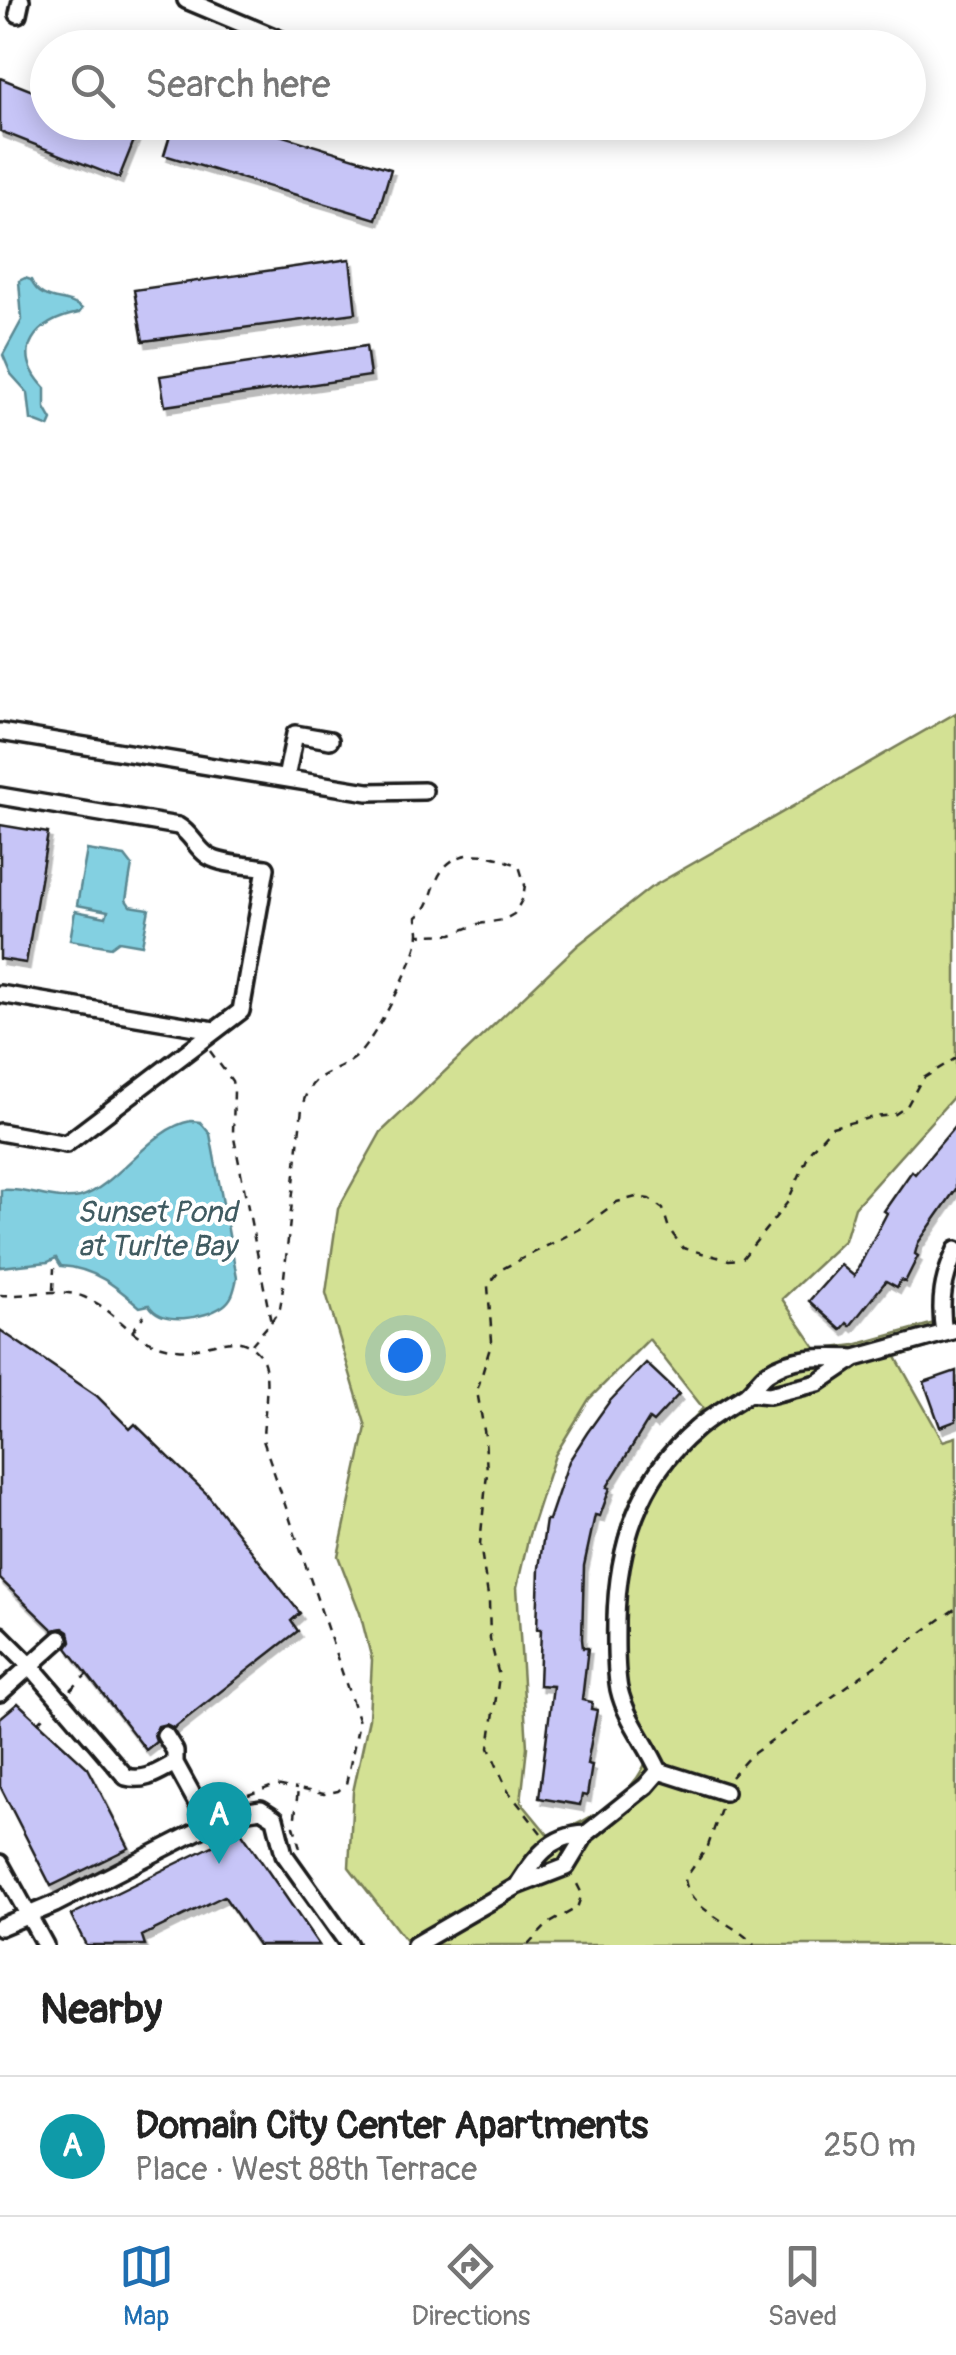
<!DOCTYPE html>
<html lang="en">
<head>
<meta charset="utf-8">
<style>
	:root { --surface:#fff; --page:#f6f6f6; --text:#222; --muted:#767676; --line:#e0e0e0; --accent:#1f6fb2 }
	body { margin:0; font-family:Pangolin,sans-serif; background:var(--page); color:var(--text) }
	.you { position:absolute; left:405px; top:1355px; width:35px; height:35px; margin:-25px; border:8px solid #fff; border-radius:50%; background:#1a73e8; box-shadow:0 0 0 15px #1a73e833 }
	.badge { display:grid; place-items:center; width:65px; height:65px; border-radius:50%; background:var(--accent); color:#fff; font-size:32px; font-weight:700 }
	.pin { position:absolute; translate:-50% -82px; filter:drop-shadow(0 2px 5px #0008) }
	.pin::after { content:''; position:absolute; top:52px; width:35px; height:30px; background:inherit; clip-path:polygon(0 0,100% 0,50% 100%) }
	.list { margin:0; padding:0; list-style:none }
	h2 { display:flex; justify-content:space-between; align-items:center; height:130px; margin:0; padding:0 40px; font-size:42px }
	h2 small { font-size:32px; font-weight:400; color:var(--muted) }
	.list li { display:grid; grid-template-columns:65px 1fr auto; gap:30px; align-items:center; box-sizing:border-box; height:140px; padding:0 40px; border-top:2px solid var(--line) }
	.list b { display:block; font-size:38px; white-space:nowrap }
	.list p { margin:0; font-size:32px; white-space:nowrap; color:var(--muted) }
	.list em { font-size:32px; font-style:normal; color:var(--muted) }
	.icon { flex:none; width:55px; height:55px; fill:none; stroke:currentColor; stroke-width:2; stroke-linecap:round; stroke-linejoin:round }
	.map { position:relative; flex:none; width:956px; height:1945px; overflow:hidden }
	.search { position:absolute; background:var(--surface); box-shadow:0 5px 25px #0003; left:30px; right:30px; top:30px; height:110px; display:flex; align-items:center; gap:25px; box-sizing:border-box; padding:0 35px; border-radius:55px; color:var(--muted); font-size:38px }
	.sheet { height:270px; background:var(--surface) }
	nav { display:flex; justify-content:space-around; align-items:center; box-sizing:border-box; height:140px; border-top:2px solid var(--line); background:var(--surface); font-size:28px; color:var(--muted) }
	nav a { display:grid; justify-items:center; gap:5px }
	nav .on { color:var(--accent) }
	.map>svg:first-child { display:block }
</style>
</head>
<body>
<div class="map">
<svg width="956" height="1945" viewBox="0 0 956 1945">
	<defs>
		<filter id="shadow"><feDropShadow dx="3.5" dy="6" stdDeviation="0" flood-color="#0004"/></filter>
	</defs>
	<rect width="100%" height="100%" fill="#fff"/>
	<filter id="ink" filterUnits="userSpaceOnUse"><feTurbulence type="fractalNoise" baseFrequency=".01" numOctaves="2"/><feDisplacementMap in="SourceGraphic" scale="20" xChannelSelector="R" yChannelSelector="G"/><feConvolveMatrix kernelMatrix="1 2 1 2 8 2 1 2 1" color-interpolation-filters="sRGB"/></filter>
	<g filter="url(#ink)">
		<!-- green -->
		<path fill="#d3e194" stroke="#787e58" stroke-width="2.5" fill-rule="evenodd" d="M956 713V1094L855 1207 845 1240 782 1299 817 1350 855 1345 956 1317V1339L896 1357 943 1441 956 1437V1945H409L349 1867 353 1792 369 1718 372 1660 360 1613 338 1556 366 1427 326 1293 338 1209 381 1132 578 945 650 888ZM649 1339 703 1408C683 1431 659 1450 643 1477 607 1534 597 1637 615 1701 620 1722 635 1744 646 1762 630 1800 586 1822 549 1836L521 1802 527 1747 517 1587 529 1535 555 1455 589 1399Z"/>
		<!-- water -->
		<path fill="#83d0e1" stroke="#5a8892" stroke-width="2.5" d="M25 278 31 280C41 305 68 295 82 309L79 313C35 321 10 351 45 388V408L52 420 49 427 31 420 28 393 11 374 3 355 22 320 19 281Z
			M87 850 125 856 132 865 126 900 130 906 149 909 142 945 119 941 111 947 70 940 75 911 106 917 108 911 77 905Z
			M191 1121 200 1122 210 1134 237 1278C234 1290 233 1299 223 1306 204 1319 161 1326 149 1305L140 1307C116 1286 94 1268 61 1266L56 1258 48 1262 0 1267 1 1190C27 1187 54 1203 80 1197 117 1187 151 1127 191 1121Z"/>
		<!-- building -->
		<path fill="#c7c5f7" stroke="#1c1c1c" stroke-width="2.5" filter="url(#shadow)" d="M0 78 48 97V122H112L137 133 119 178 0 131Z
			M174 122H237L391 169 376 219 164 155Z
			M350 259 356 313 143 341 134 290Z
			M366 346 370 376 165 406 160 376Z
			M0 825 48 833 26 963 0 959Z
			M956 1125V1189L918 1243 915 1254 918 1256 905 1282 901 1280 897 1287 886 1281 850 1326 847 1323 841 1330 809 1301 841 1265 854 1276 887 1213 884 1211 912 1171 915 1174Z
			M0 1330 97 1396 130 1429 135 1424 207 1494 300 1613 291 1621 298 1631 174 1728 166 1724 158 1726 154 1734 156 1742 146 1750 67 1648 71 1642 69 1632 63 1628 53 1630 0 1579Z
			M646 1363 679 1394 653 1422 649 1419 607 1487 610 1488 600 1516 595 1515 584 1566 582 1639 583 1648H588L582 1700 592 1702 591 1709 597 1710 587 1764 592 1765 587 1796 582 1795 580 1805 539 1798 553 1686 539 1685 541 1629H537L539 1568 546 1520H549L569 1461 587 1433 609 1402Z
			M956 1371V1421L940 1427 924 1382Z
			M18 1703 88 1768 129 1848 51 1886 0 1786V1718Z
			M241 1832 319 1945H258L224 1896 142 1936 145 1945H86L71 1915Z"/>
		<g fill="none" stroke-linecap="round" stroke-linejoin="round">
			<defs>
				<path id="minor" d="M186 0 300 48
					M18 14 21 0
					M0 732 368 792 424 791
					M286 778 295 734 330 740
					M0 796 178 826C192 834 195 847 208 856 222 865 249 865 266 868L241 1011 66 1144 0 1132
					M0 994 214 1030
					M944 1333C939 1301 943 1279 956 1250
					M749 1393 769 1395 818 1383 855 1358 956 1330
					M0 1635 30 1665 126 1777C145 1782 158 1772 175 1763
					M0 1693 60 1639
					M165 1735 175 1751V1763L209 1825
					M659 1771 725 1792
					M0 1863 45 1945
					M517 1886C535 1858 550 1835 586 1834
					M0 1927 55 1904 231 1814 261 1809 275 1818 284 1854 349 1945
					M415 1945 517 1886 566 1867 586 1834 646 1786 659 1771C647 1743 626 1720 619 1689 615 1667 616 1644 616 1621 617 1549 639 1477 695 1430 711 1416 729 1406 746 1395 754 1389 758 1380 767 1373 793 1355 825 1357 855 1358"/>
			</defs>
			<!-- minor casing -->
			<use href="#minor" stroke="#1c1c1c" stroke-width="22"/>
			<!-- path -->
			<path stroke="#1c1c1c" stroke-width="2.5" stroke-dasharray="8 8" stroke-linecap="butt" d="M210 1051 232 1081 234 1090 233 1133 271 1322 252 1344
				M53 1290 54 1268
				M0 1295C29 1297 56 1286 84 1297 123 1313 125 1341 176 1349 206 1354 238 1324 261 1357 272 1372 263 1419 263 1440L359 1722 346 1784 338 1791 324 1794 298 1789 294 1826 300 1848
				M271 1322 280 1308 282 1296 302 1108C310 1070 332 1077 356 1057 374 1041 419 956 419 933 419 927 417 923 417 917 430 907 430 896 436 882 451 844 489 852 519 866L525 885 523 898 514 914 503 920 478 924 452 934 420 935
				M132 1332 144 1315
				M71 1690 87 1674
				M38 1723 48 1713
				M731 1777 750 1756 956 1608
				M248 1795 276 1785 297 1789
				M721 1809 708 1846 685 1879C689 1912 735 1922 754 1945
				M541 1833 508 1791 489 1748 499 1676 490 1639 489 1602 480 1544 487 1473 485 1436 477 1391 492 1341 488 1286 500 1270 580 1229 617 1202 636 1197 649 1199 663 1209 669 1229 683 1248 729 1260 742 1259 787 1203 811 1150 832 1127 874 1117 894 1115 907 1106 922 1079 956 1058
				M528 1945 548 1924 577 1908 582 1894 575 1880"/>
			<!-- minor -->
			<use href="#minor" stroke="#fff" stroke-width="15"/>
		</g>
	</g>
	<g text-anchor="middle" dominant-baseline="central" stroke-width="8" stroke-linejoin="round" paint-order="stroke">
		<!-- water labels -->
		<g font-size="30" font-style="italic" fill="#405b61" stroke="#fff">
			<text x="157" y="1212">Sunset Pond<tspan x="157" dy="34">at Turlte Bay</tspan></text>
		</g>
	</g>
</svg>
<div class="you"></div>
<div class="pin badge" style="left:219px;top:1864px;background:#0f9aa8">A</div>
<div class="search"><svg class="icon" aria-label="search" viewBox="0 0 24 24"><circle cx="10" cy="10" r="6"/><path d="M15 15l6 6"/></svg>Search here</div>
</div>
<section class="sheet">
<h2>Nearby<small></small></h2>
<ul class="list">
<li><span class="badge" style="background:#0f9aa8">A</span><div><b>Domain City Center Apartments</b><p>Place · West 88th Terrace</p></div><em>250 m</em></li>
</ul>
</section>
<nav>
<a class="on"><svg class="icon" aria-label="map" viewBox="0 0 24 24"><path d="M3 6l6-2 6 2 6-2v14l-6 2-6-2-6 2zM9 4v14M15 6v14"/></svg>Map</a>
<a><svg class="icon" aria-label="directions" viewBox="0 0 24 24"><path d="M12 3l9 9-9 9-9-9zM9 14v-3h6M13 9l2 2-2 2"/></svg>Directions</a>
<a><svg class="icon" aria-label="saved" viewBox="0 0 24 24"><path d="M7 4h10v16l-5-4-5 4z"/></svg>Saved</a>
</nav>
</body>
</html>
